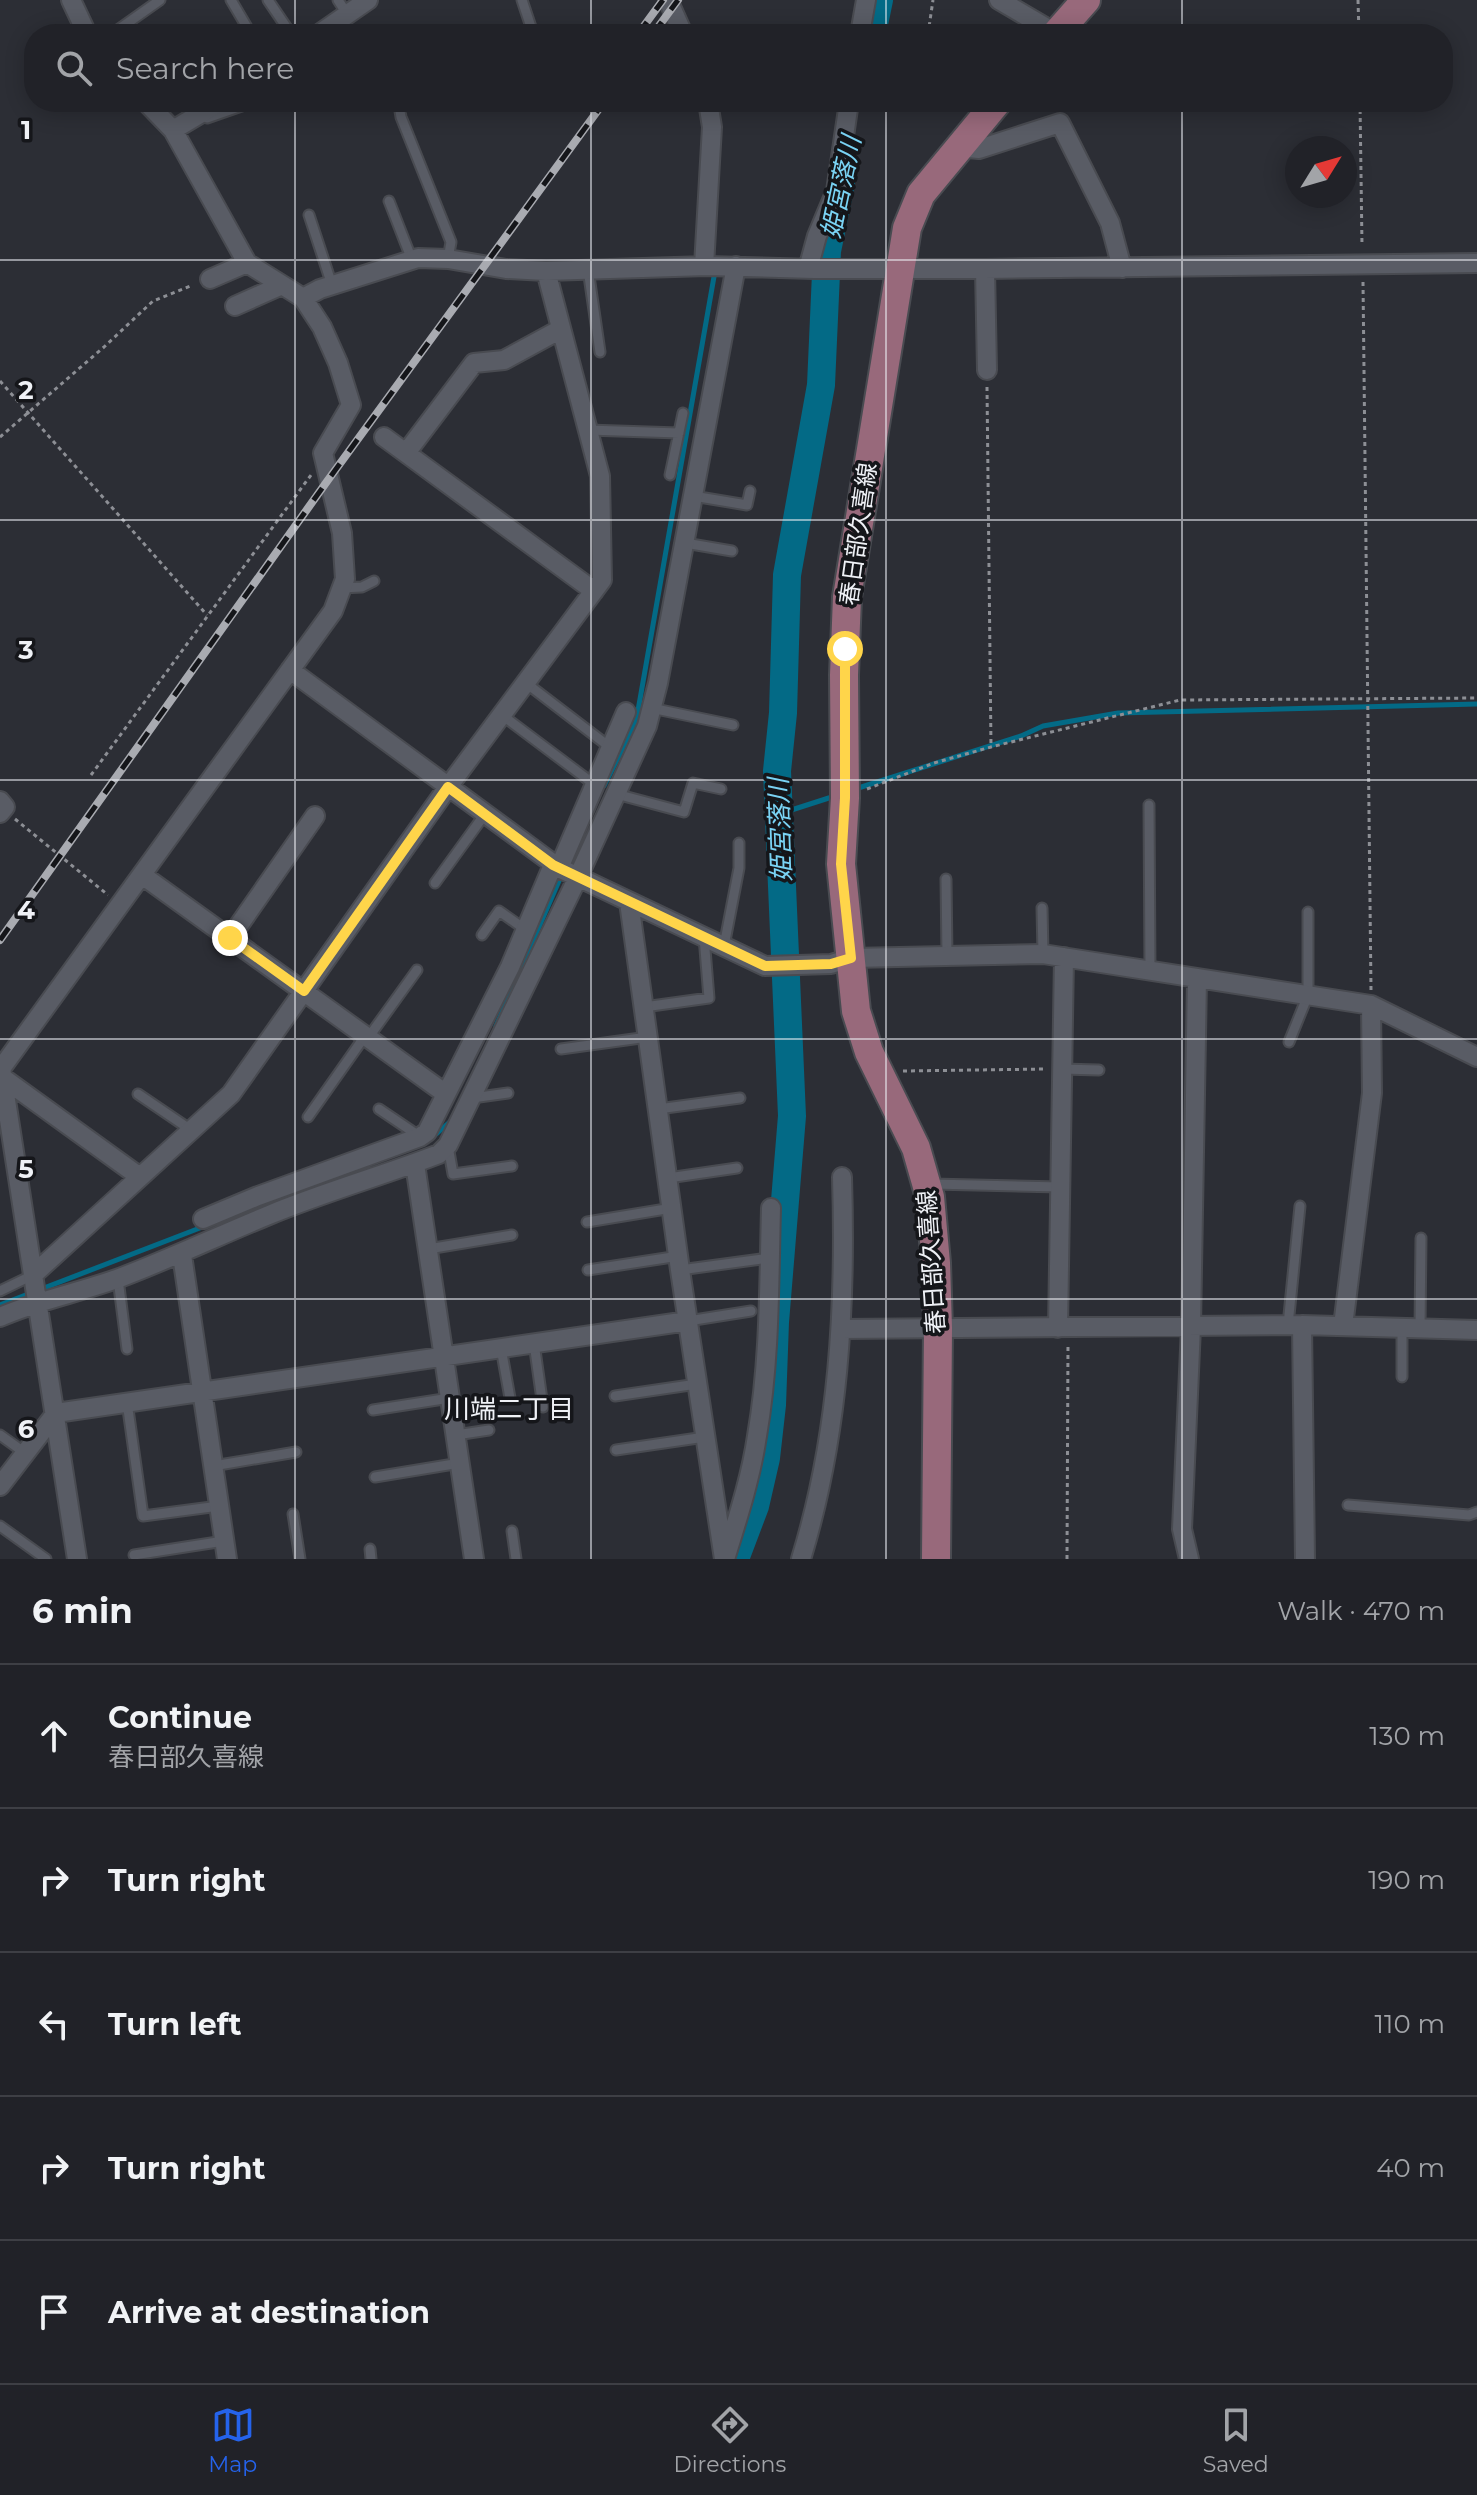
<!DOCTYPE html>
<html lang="en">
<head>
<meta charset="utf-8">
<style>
	:root { --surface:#212228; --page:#292a30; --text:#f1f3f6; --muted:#a2a4a8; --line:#3e3f45; --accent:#2563eb }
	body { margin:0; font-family:Montserrat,"Noto Sans JP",sans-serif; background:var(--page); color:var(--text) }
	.compass { position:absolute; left:1285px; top:136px; width:72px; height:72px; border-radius:50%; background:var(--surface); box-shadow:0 4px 20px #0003; rotate:53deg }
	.stop { position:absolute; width:24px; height:24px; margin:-18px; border:6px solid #ffd54a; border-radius:50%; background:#fff }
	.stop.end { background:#ffd54a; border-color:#fff; box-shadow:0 2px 8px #0008 }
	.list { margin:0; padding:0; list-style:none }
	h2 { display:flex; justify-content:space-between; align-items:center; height:104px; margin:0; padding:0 32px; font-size:34px }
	h2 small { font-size:26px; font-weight:400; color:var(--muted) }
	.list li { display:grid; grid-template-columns:52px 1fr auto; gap:24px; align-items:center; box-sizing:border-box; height:144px; padding:0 32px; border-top:2px solid var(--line) }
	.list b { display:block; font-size:30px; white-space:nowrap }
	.list p { margin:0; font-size:26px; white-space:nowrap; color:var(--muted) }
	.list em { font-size:26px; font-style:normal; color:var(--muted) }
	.icon { flex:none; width:44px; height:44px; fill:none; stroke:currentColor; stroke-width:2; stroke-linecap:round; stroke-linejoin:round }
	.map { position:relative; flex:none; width:1477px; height:1559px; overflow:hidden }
	.search { position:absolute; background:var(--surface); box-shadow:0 4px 20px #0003; left:24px; right:24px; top:24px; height:88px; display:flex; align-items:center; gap:20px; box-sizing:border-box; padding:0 28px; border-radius:32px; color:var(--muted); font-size:30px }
	.sheet { height:824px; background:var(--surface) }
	nav { display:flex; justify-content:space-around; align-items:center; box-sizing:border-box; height:112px; border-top:2px solid var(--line); background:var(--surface); font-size:22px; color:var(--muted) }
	nav a { display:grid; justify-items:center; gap:4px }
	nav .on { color:var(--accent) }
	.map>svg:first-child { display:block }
</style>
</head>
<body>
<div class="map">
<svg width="1477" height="1559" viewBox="0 0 1477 1559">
	<rect width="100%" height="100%" fill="#2c2e35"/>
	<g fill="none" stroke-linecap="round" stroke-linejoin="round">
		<!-- stream -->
		<path stroke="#036a86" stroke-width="5" d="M604 786 636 722 715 271
			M852 790 1021 736 1043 726 1118 713 1477 704
			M779 814 835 796
			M496 1026 562 874
			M434 1136 453 1119
			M0 1305 205 1226"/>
		<!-- river -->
		<path stroke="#036a86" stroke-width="28" d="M872 34 879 0
			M735 1559 755 1506 766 1458 772 1405 775 1322 792 1116 777 771 783 713 787 575 821 385 827 251 841 183"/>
		<defs>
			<path id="lane" d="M231 0 251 34
				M268 0 291 34
				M338 0 347 14
				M522 0 531 27
				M112 34 160 0
				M405 102 400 111 401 117 451 242 448 259
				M207 118 253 102
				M389 201 412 260
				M309 215 332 285
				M588 269 600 352
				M588 430 679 433
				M670 475 683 413
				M693 496 747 505 750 491
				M685 543 732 551
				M341 588 362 587 374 581
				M526 683 611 748
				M651 708 733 725
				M502 715 595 785
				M616 794 684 812 693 783 721 789
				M1149 805 1150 970
				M946 879 947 956
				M435 883 485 814
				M1042 908 1043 954
				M482 935 499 911 526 930
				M724 946 739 868V843
				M644 1007 709 998 704 937
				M368 1038 417 970
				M1289 1042 1308 995V912
				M561 1049 648 1037
				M1062 1069 1099 1070
				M138 1094 191 1130
				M472 1098 508 1093
				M379 1109 419 1136
				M658 1109 740 1098
				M308 1117 365 1036
				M448 1146 453 1174 512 1166
				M668 1178 737 1168
				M932 1184 1060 1187
				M587 1222 672 1208
				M428 1249 512 1235
				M588 1270 679 1256
				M680 1270 769 1258
				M118 1279 127 1349
				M0 1291 33 1275
				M688 1321 751 1311
				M1288 1325 1300 1206
				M1420 1328 1421 1238
				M534 1343 543 1407
				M501 1348 510 1398
				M1402 1377V1328
				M615 1396 697 1384
				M127 1402 143 1516 219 1506
				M373 1410 450 1398
				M0 1435 25 1453
				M456 1435 489 1430
				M616 1450 705 1437
				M213 1466 296 1452
				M375 1477 460 1463
				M1348 1505 1469 1515 1477 1512
				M293 1514 300 1559
				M0 1526 46 1559
				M512 1531 516 1559
				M370 1549 371 1559
				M134 1555 224 1541"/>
			<path id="street" d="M71 0 87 34
				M668 0 683 34
				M999 0 1057 34
				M319 34 368 0
				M860 34 866 0
				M173 130 220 102
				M957 147 979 149 1060 123 1110 223 1122 268
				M704 266 712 127 708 102
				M808 269 817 236 836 191 849 102
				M985 269 987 370
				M210 279 247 263
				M303 298 320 289 418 258 448 259 506 269 546 271 707 266 814 269H985L1477 263
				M235 306 282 285
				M384 437 594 591
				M406 453 474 363 504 360 561 329
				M290 670 559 868 765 966 831 964 851 958 1043 954 1371 1005 1477 1057
				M0 801 5 807 0 813
				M559 868 626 712
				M142 875 446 1094
				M629 902 680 1270 724 1559
				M230 938 315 816
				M1 1068 77 1559
				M0 1070 333 611 345 579 342 533 323 453 351 405 338 363 322 327 303 298 247 263 173 130 146 102
				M3 1078 140 1177
				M415 1164 474 1559
				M203 1219 258 1196 420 1137 427 1132 510 967 553 865
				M182 1255 227 1559
				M34 1274 231 1094 448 787 602 580 600 476 546 271
				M0 1317C38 1300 82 1292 122 1277 172 1258 220 1235 269 1215 322 1193 378 1177 431 1157L439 1154 448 1145 578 877 647 726 658 683 736 266
				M1302 1325 1305 1559
				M1343 1326 1372 1093 1371 1005
				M1058 1328 1064 957
				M841 1329 1302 1325 1477 1330
				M0 1486 56 1413 688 1321
				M726 1556C738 1517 751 1477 757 1436 770 1361 769 1284 771 1208
				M801 1559C839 1435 846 1306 842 1177
				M1189 1559 1182 1529 1191 1327 1197 978"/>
			<path id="primary" d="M1056 34 1086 0
				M936 1559 938 1328 936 1263 930 1197 916 1148 869 1052 856 1011 841 864 845 798 844 675 847 597 907 228 921 194 997 102"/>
		</defs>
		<!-- lane casing -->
		<use href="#lane" stroke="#494b51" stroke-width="13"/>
		<!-- street casing -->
		<use href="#street" stroke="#494b51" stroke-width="22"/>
		<!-- primary casing -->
		<use href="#primary" stroke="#494b51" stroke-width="32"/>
		<!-- path -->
		<path stroke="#8d8f95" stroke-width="3" stroke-dasharray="4 4" stroke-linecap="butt" d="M1358 0 1359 34
			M928 34 933 0
			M1360 102 1362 246
			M1363 282 1371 990
			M0 381 207 615
			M987 387 991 747
			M0 437 104 347 153 301 193 285
			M91 775 311 475
			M867 789 934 763 991 747 1180 700 1477 698
			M15 819 108 895
			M903 1071 1047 1069
			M1067 1559 1068 1343"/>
		<!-- lane -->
		<use href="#lane" stroke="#595c65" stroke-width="9"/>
		<!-- street -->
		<use href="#street" stroke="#595c65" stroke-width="18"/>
		<!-- primary -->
		<use href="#primary" stroke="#98697b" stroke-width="28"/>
		<defs>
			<path id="rail" d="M638 34 663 0
				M653 34 678 0
				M0 940 328 480 604 102"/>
		</defs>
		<!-- rail casing -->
		<use href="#rail" stroke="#a9abb1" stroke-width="8"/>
		<!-- rail -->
		<use href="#rail" stroke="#15161a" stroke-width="5" stroke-dasharray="15" stroke-linecap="butt"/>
	</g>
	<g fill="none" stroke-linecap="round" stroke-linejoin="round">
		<!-- route -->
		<path stroke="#ffd54a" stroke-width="10" d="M230 938 304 991 448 787 553 865 765 966 831 964 851 958 841 864 845 798V649"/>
	</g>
	<!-- grid -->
	<path fill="none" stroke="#eff1f6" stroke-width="2" stroke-opacity="0.55" d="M295 0V34M591 0V34M886 0V34M1182 0V34M295 102V1559M591 102V1559M886 102V1559M1182 102V1559M0 260H1477M0 520H1477M0 780H1477M0 1039H1477M0 1299H1477"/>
	<g text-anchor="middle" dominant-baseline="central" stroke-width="7" stroke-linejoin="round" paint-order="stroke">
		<!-- street labels -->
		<g font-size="24" fill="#eff1f6" stroke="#15161a">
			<text transform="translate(858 534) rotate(-82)">春日部久喜線</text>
			<text transform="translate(931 1262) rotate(-94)">春日部久喜線</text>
		</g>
		<!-- water labels -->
		<g font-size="26" font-style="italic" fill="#7ad3f4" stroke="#15161a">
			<text transform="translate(841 187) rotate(-78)">姫宮落川</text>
			<text transform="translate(780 830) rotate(-92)">姫宮落川</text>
		</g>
		<!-- neighbourhood labels -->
		<g font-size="26" fill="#eff1f6" stroke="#15161a">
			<text x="509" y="1409">川端二丁目</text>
		</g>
	</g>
	<g font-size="26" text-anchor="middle" font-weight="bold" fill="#eff1f6" stroke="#15161a" stroke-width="7" stroke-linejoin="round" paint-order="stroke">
		<text x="26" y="139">1</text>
		<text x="26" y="399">2</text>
		<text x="26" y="659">3</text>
		<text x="26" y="919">4</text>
		<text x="26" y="1178">5</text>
		<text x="26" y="1438">6</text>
	</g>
</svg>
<svg class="compass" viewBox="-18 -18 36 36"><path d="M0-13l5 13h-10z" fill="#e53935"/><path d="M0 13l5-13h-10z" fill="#a2a4a8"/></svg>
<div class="stop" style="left:845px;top:649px"></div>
<div class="stop end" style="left:230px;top:938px"></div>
<div class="search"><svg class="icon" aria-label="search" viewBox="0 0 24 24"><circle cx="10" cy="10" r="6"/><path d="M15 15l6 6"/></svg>Search here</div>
</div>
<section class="sheet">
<h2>6 min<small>Walk · 470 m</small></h2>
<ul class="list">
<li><svg class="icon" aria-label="ahead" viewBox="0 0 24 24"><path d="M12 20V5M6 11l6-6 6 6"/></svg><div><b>Continue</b><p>春日部久喜線</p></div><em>130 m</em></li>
<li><svg class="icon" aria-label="right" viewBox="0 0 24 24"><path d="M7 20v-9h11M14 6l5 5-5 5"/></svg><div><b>Turn right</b></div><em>190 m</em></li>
<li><svg class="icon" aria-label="left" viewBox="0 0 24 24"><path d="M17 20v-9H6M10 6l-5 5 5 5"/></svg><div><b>Turn left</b></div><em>110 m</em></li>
<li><svg class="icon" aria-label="right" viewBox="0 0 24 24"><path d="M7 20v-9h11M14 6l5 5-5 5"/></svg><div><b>Turn right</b></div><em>40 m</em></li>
<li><svg class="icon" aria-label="arrive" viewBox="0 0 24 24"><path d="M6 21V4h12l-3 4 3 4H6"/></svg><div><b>Arrive at destination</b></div></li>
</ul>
</section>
<nav>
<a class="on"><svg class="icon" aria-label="map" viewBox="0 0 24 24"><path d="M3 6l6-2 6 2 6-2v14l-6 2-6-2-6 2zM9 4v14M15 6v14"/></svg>Map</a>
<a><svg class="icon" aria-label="directions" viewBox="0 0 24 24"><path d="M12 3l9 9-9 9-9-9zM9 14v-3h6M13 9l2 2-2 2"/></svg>Directions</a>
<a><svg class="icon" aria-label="saved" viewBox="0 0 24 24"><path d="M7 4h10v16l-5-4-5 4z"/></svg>Saved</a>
</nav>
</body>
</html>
